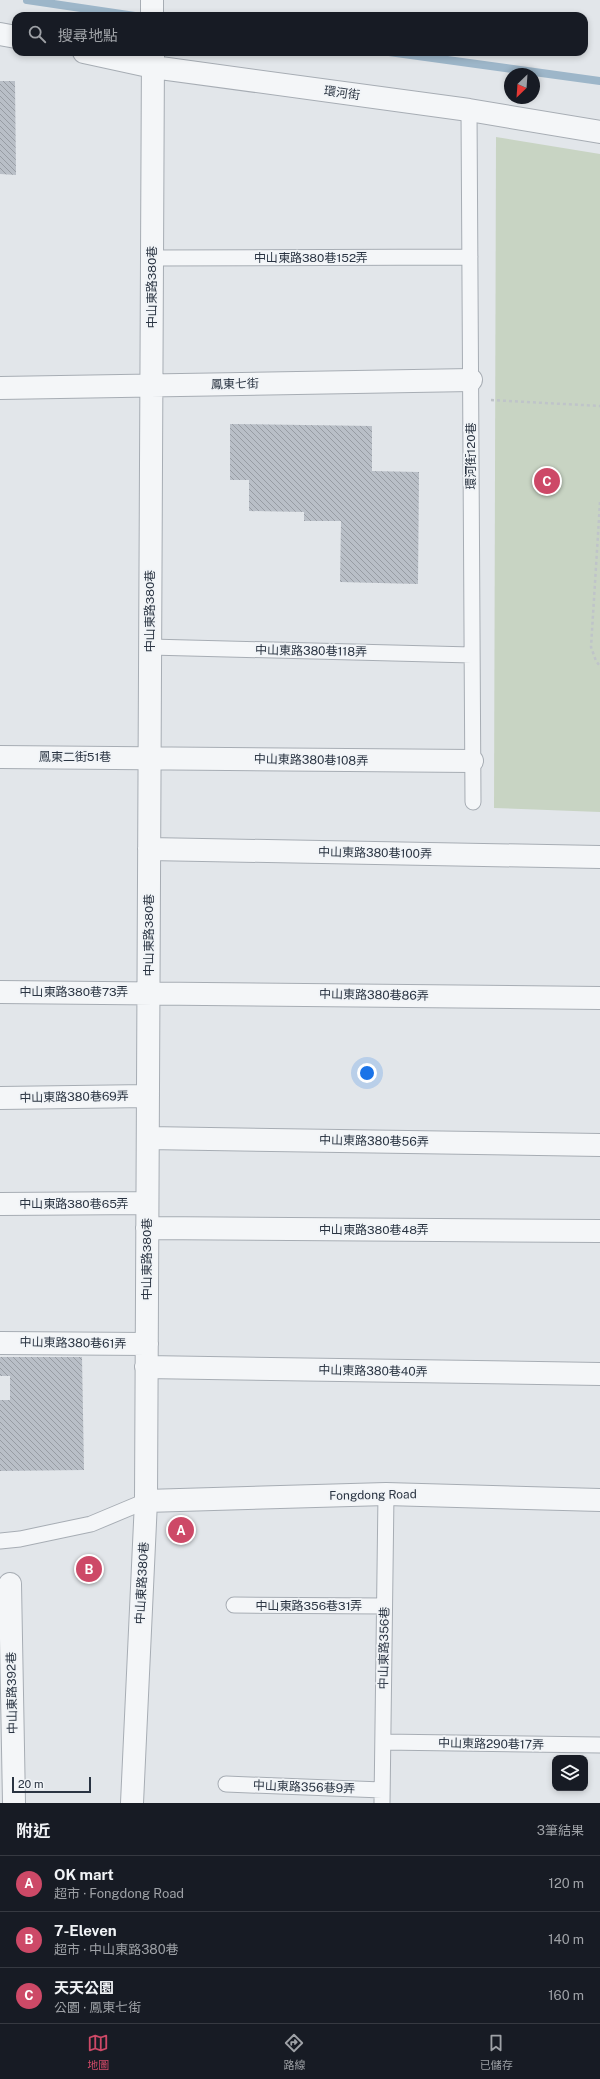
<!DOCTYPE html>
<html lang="zh-TW">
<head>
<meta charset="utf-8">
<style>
	:root { --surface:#171b24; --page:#242831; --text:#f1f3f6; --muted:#9ea1a6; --line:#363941; --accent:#cd4967 }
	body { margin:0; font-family:"Public Sans","Noto Sans TC",sans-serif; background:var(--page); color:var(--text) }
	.controls { position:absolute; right:12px; bottom:12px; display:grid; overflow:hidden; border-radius:8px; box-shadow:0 2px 6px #0003 }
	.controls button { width:36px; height:36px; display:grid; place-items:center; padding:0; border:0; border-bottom:1px solid var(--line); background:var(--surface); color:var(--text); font:20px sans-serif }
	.compass { position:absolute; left:504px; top:68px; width:36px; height:36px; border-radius:50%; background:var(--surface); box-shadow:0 2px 6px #0003; rotate:205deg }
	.scale { position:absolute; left:12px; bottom:10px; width:79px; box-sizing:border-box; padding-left:4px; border:2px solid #2a3442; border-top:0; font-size:11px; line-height:14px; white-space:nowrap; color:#2a3442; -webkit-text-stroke:3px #f1f4f7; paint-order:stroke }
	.you { position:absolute; left:367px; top:1073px; width:14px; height:14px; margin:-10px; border:3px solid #fff; border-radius:50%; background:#1a73e8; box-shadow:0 0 0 6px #1a73e833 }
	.badge { display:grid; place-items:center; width:26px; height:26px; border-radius:50%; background:var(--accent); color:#fff; font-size:13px; font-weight:700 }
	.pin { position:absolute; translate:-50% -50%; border:2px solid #fff; box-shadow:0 1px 4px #0006 }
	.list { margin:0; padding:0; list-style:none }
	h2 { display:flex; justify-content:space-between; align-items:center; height:52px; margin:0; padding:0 16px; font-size:17px }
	h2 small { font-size:13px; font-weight:400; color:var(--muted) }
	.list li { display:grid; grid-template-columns:26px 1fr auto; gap:12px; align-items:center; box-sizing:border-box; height:56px; padding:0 16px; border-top:1px solid var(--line) }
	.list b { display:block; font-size:15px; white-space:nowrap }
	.list p { margin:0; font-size:13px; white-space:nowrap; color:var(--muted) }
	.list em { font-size:13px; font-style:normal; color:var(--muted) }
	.icon { flex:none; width:22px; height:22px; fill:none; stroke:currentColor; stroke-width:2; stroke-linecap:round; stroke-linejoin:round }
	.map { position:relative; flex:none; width:600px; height:1803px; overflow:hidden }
	.search { position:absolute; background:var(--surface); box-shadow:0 2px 6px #0003; left:12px; right:12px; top:12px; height:44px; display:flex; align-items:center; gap:10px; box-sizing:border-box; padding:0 14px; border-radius:12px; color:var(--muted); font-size:15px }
	.sheet { height:220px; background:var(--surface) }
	nav { display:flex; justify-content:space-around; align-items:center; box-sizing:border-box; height:56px; border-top:1px solid var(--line); background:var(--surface); font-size:11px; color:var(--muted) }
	nav a { display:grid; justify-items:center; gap:2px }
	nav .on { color:var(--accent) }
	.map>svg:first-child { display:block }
</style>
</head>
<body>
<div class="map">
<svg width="600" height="1803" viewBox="0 0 600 1803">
	<defs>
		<pattern id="building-back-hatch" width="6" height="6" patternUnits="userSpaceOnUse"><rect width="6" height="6" fill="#b9bfc7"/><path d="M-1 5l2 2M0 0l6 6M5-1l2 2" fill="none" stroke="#979ca3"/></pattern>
	</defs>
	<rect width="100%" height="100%" fill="#e2e6ea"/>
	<!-- green -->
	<path fill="#c8d4c3" d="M496 137 600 154V812L494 808Z"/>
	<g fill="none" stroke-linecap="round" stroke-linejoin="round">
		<!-- stream -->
		<path stroke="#9db6c9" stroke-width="8" d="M27 0 135 16
			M389 52 600 81"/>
	</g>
	<!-- building -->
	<path fill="url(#building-back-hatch)" d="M0 81H15L16 175 0 174Z
		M230 424 372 426V471L419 472 418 584 340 582 341 521H304V512L249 511V480H230Z
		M0 1357H82L84 1470 0 1471V1400H10V1376H0Z"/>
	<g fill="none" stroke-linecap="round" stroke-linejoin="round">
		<defs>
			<path id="lane" d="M469 110 473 802
				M152 258 470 257
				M150 647 472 655
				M0 1541 20 1539 91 1524 146 1501
				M234 1605 384 1606
				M383 1742 600 1745
				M226 1784 382 1790
				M382 1803 386 1494"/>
			<path id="street" d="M152 0V16
				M0 34 16 37
				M84 52 153 67 469 110 600 132
				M0 388 471 380
				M0 757 472 761
				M149 849 600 857
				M0 992 600 998
				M0 1098 148 1096
				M148 1138 600 1145
				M0 1204 147 1203
				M147 1228 600 1231
				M0 1343 147 1344
				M146 1367 600 1374
				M146 1501 386 1494 600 1500
				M10 1584 14 1803
				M132 1803 146 1501 153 52"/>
		</defs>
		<!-- lane casing -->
		<use href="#lane" stroke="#a7adb4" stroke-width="17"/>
		<!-- street casing -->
		<use href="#street" stroke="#a7adb4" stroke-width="24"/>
		<!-- path -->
		<path stroke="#bfc4c9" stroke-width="2.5" stroke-dasharray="3 3" stroke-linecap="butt" d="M491 400 600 406
			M600 502 591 647 596 661 600 666"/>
		<!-- lane -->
		<use href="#lane" stroke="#f4f6f8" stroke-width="15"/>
		<!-- street -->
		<use href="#street" stroke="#f4f6f8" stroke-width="22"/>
	</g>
	<g text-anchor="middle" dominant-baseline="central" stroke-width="3.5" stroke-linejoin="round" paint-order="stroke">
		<!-- street labels -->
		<g font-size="12" fill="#2a3442" stroke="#f1f4f7">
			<text transform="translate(342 93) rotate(8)">環河街</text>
			<text x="311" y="258">中山東路380巷152弄</text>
			<text transform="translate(152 287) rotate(-90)">中山東路380巷</text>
			<text transform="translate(235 384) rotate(-1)">鳳東七街</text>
			<text transform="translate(471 456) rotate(-90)">環河街120巷</text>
			<text transform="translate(150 611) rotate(-90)">中山東路380巷</text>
			<text transform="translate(311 651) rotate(1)">中山東路380巷118弄</text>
			<text x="75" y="757">鳳東二街51巷</text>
			<text transform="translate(311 760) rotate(1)">中山東路380巷108弄</text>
			<text transform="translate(375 853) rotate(1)">中山東路380巷100弄</text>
			<text transform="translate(149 935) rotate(-90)">中山東路380巷</text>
			<text x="74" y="992">中山東路380巷73弄</text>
			<text transform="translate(374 995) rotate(1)">中山東路380巷86弄</text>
			<text transform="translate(74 1097) rotate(-1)">中山東路380巷69弄</text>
			<text transform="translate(374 1141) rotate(1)">中山東路380巷56弄</text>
			<text x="74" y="1204">中山東路380巷65弄</text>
			<text x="374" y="1230">中山東路380巷48弄</text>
			<text transform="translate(147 1259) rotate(-90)">中山東路380巷</text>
			<text transform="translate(73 1343) rotate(1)">中山東路380巷61弄</text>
			<text transform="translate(373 1371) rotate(1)">中山東路380巷40弄</text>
			<text transform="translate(373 1495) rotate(-1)">Fongdong Road</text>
			<text transform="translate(142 1583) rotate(-87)">中山東路380巷</text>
			<text x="309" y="1606">中山東路356巷31弄</text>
			<text transform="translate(384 1648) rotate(-89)">中山東路356巷</text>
			<text transform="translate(12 1693) rotate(-91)">中山東路392巷</text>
			<text transform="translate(491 1744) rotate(1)">中山東路290巷17弄</text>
			<text transform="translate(304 1787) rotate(2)">中山東路356巷9弄</text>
		</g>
	</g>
</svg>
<div class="controls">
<button><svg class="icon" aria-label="layers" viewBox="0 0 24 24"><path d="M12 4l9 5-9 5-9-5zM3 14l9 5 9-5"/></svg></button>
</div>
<svg class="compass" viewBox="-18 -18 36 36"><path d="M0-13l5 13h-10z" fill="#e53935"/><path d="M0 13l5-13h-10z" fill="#9ea1a6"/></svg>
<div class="scale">20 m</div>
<div class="you"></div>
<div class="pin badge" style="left:181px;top:1530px">A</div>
<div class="pin badge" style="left:89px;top:1569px">B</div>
<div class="pin badge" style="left:547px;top:481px">C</div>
<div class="search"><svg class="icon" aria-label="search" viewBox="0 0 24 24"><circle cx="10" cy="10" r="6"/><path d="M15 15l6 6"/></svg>搜尋地點</div>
</div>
<section class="sheet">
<h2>附近<small>3筆結果</small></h2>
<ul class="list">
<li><span class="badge">A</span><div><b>OK mart</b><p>超市 · Fongdong Road</p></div><em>120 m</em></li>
<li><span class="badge">B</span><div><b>7-Eleven</b><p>超市 · 中山東路380巷</p></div><em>140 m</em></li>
<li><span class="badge">C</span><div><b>天天公園</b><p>公園 · 鳳東七街</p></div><em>160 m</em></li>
</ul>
</section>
<nav>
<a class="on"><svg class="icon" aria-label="map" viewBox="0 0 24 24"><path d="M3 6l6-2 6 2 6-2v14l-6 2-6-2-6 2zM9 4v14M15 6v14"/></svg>地圖</a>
<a><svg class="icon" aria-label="directions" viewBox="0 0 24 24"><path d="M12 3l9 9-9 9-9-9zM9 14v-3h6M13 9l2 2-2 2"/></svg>路線</a>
<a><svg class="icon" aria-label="saved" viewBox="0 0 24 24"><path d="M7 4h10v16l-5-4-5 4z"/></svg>已儲存</a>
</nav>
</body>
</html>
